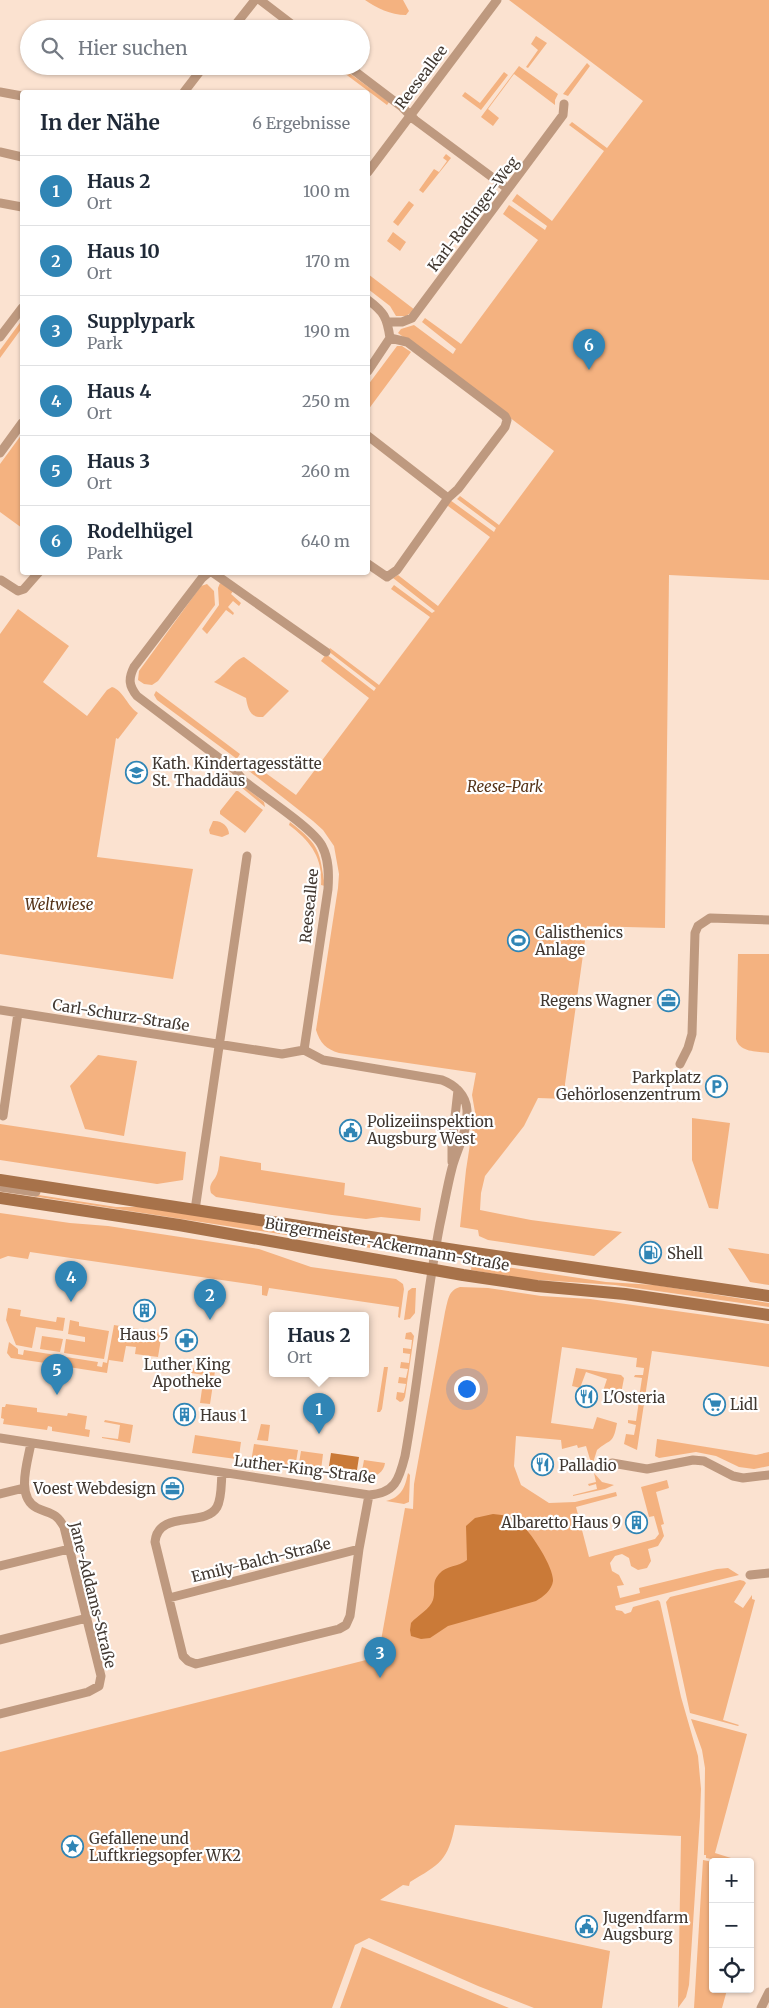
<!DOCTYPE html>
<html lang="de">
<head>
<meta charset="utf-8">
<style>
	:root { --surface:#fff; --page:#f2f2f3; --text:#1f2937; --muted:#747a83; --line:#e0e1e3; --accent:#3085b5 }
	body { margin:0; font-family:Merriweather,serif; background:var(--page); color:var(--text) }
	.controls { position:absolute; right:15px; bottom:15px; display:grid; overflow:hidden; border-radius:5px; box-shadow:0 1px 4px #0004 }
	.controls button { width:45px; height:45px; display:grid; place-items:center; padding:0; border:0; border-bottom:1px solid var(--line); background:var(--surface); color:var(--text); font:25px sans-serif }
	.you { position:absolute; left:466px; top:1388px; width:18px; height:18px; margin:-12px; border:4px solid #fff; border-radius:50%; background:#1a73e8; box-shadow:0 0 0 8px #1a73e833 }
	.badge { display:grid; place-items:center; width:32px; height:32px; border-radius:50%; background:var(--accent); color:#fff; font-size:16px; font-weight:700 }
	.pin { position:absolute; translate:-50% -41px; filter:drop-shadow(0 1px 2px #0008) }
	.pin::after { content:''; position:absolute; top:26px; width:18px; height:15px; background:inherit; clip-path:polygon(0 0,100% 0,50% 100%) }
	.popup { position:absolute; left:269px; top:1312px; width:100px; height:65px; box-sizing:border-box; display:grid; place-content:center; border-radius:5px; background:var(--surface); filter:drop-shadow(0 1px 4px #0005); font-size:16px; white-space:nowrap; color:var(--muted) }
	.popup b { font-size:19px; color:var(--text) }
	.popup::after { content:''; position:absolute; left:50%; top:100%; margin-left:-10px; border:10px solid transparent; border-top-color:var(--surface) }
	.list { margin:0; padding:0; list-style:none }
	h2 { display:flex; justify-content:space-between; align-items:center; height:65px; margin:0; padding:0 20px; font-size:21px }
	h2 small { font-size:16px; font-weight:400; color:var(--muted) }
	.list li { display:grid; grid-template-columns:32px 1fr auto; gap:15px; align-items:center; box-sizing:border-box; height:70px; padding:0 20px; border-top:1px solid var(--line) }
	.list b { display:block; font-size:19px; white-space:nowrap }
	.list p { margin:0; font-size:16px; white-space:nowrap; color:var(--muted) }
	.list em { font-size:16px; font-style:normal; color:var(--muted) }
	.icon { flex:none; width:28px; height:28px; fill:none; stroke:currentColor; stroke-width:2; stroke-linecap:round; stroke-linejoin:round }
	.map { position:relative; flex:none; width:769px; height:2008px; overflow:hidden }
	.search { position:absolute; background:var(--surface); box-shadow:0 1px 4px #0004; left:20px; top:20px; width:350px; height:55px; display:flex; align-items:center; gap:12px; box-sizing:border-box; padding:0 18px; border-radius:28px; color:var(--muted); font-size:19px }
	.panel { position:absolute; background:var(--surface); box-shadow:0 1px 4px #0004; left:20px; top:90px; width:350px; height:485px; border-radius:5px }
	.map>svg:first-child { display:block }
</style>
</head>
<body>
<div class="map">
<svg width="769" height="2008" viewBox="0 0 769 2008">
	<rect width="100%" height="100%" fill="#fbe2d0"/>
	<!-- green -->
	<path fill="#f4b280" d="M365 0H403L409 11 406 15C390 15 377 8 365 0Z
		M509 0H769V580L669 575 665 928 587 926 565 1084V1099L538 1098 524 1126 485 1176 481 1193 480 1210 531 1220 622 1232 594 1256 488 1240 479 1236 478 1230 460 1227 466 1170 475 1112 472 1095 476 1073 339 1053C326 1049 320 1043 316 1030L338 888 339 874 334 846 323 830 313 821 244 767 249 761 296 795 369 698 321 661 326 654 374 691 376 688 328 651 330 648 379 685 430 617 391 589 394 585 432 613 435 611 393 578 398 575 438 606 490 537 448 506 447 505 450 500 494 532 496 528 457 499 460 496 499 525 554 451 398 333 401 329 414 325 453 354 456 349 422 322 425 318 461 344 538 240 503 214 509 205 545 230 547 226 512 201 517 194 552 221 604 151 569 125 572 122 607 148 643 101Z
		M536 36 547 43 528 68 526 67 538 50 531 44Z
		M587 63 590 66 568 96 563 94Z
		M519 66 558 94 555 100V105L514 74 488 109 499 118 493 126 481 117Z
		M340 70H345L389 102 387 105Z
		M504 72 508 75 481 110 462 96 465 92 480 103Z
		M446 154 451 158 423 193 419 190 434 169 439 172 447 161 443 158Z
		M409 201 414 205 398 226 393 222Z
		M393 232 406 242 400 251 387 241Z
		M368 274 415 310 406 316H396L390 306 368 289Z
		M22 320V328L0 358V350Z
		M397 346H402L411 352 368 410V385Z
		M22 434V528L0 512V464Z
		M220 583 234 590 231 594 241 603 239 606 233 601 228 607 234 613 233 615 226 610 207 634 202 629 219 605 218 588Z
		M207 584 214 591 215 605 158 681 152 685 144 684 138 680 139 671 201 586Z
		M18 609 69 646 43 682 87 716 107 690 112 687C124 691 127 706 138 713L118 739 116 738 97 857 193 869 173 979 0 954V634Z
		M244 657 289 691 263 717C250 718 248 709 246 698L214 682C225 676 235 659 244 657Z
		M156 691 240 754 237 759 157 700 154 695Z
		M222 771H226C239 781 250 792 264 802L265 807Z
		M236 791H238L263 810 245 833 220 814V811Z
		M213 821C221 820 229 826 229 834L222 837 210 834 209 830Z
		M290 822C321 846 319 851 325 886L321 885C323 857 310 841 289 825Z
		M738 954H769V1053C757 1051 740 1053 736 1039Z
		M98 1055 137 1061 124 1136 85 1129 70 1086Z
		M692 1118 730 1123 718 1209 709 1208 692 1160Z
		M0 1124 186 1152 183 1180 157 1184 0 1160Z
		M220 1156 261 1163V1170L345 1183 344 1195 421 1208 420 1221 381 1217 366 1219 332 1215 216 1197 211 1193C208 1183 214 1182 217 1174 219 1169 219 1162 220 1156Z
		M0 1189 116 1207H142L404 1247 403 1253 0 1191Z
		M0 1213 70 1223 108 1226 259 1249 311 1267 396 1279 403 1284 404 1289 400 1318 398 1317 399 1307 269 1288 267 1296 262 1295V1286L30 1252 28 1259 8 1256 0 1259Z
		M728 1248 769 1254V1285L750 1282Z
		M472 1262 606 1282 655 1285 769 1303V1307L615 1285 523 1279 471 1270Z
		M460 1287 488 1288 541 1296 590 1299 769 1324V1367L652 1351 637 1450 624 1444 626 1434 634 1435 636 1425 628 1423V1420L636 1421 639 1401 631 1400V1398H639L642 1378 634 1377 635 1375H643L644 1368 636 1367 637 1358 562 1347 551 1423 593 1429 597 1417 617 1423C613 1445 611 1438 597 1450L592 1466 586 1446 578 1448 577 1445 562 1449 561 1440 516 1436 514 1466 521 1485 549 1503 575 1502 616 1492 617 1496 576 1507 589 1557 655 1539 659 1534 654 1516 649 1517 641 1487 667 1480 669 1488 656 1492 664 1524 661 1525 664 1536 658 1546 648 1549 651 1561 647 1568 638 1570 631 1566 629 1558 622 1554 615 1556 610 1563 612 1571 619 1575 624 1585 617 1586 620 1598 640 1593 639 1588 717 1569 728 1568 739 1575 615 1606 616 1610 622 1611 625 1614 631 1612 633 1607 658 1600 660 1602 681 1697 698 1756 701 1789 700 1817 689 1985 686 1997 678 2008 681 1836 455 1825C448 1861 440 1864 410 1882L409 1886 403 1885 380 1900 610 1951 602 2008H534L478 1986 369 1938 355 1945 332 2008H0V1752L378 1657 405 1508 413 1509 414 1484 445 1312C448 1301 448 1290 460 1287Z
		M412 1288H416L415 1313 410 1319 404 1320 408 1291Z
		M8 1308 21 1310 20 1316 56 1322 57 1317 65 1318 63 1331 36 1327 32 1348 16 1345 6 1320Z
		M70 1320 79 1322V1326L109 1331 104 1359 64 1353 66 1339 85 1342V1337L68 1334Z
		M114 1325 162 1333 158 1357 135 1354 136 1347 126 1346 123 1362 109 1360 107 1373 62 1366V1361H66V1357L98 1362 97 1366 102 1367 103 1362 107 1363Z
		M411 1332 414 1336 405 1397 403 1401 400 1402 396 1399 397 1392 404 1393 406 1384 398 1383 399 1377 406 1378 408 1369 400 1368 401 1362 409 1363 410 1354 403 1353V1348L411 1349 412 1340 405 1339 406 1333Z
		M42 1336 63 1339 60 1352 40 1349Z
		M9 1342 18 1349V1354L23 1355 24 1350 56 1355V1360L59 1361V1365L11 1358 7 1353Z
		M384 1367H388L382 1409 380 1412H377Z
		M192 1368 215 1371 210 1404 200 1403 204 1375 191 1373Z
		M576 1368 621 1375 624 1378 621 1394 603 1391 607 1379 586 1372 580 1388 572 1386Z
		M6 1404 37 1408V1412L67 1416 68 1413 87 1416 85 1429 90 1430 89 1437 52 1431V1427L48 1426 47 1430 3 1424 4 1419 1 1418 2 1407H5Z
		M105 1420 133 1425 130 1443 102 1438V1437L118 1439 120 1425 104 1422Z
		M261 1424 270 1425 268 1441 257 1440Z
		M195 1435 241 1442 239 1456H237L236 1459 192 1453Z
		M657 1439 756 1455 769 1452V1466L754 1469 739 1467 716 1456 696 1452 659 1458 655 1456Z
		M254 1444 298 1450 295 1468 251 1462Z
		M301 1451 323 1454 321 1470 361 1476 364 1460 385 1463C384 1472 376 1477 367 1478L298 1469Z
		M408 1473 410 1475 409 1502 404 1504 386 1501C402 1497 405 1487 408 1473Z
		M594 1473 602 1482 614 1485 605 1489 573 1496V1495L597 1489 596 1484 589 1486 588 1484 596 1482Z
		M740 1580 744 1581 746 1583 734 1602 743 1608 752 1595V1599L755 1600 723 1720 739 1725 738 1726 690 1713 666 1602 670 1597Z
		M691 1719 747 1734 715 1853 731 1858 730 1862 706 1858V1855H704L705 1768 702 1750Z
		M703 1860 713 1862V1979L711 1985 713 1989 727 1990 722 2008H694Z
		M362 1947 509 2008H340Z"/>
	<!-- water -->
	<path fill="#ca7a38" d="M331 1453 359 1457 357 1470 329 1466Z
		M493 1514C502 1515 511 1515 518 1521 529 1529 554 1567 553 1581 552 1590 543 1597 536 1601L448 1626 430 1638 421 1639 411 1636 410 1630 411 1623C417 1616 430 1609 433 1600 436 1590 431 1583 439 1574 447 1565 458 1567 467 1560L466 1526 475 1518Z"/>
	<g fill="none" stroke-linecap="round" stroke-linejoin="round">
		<!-- street -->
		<path stroke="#be997f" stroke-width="9" d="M260 0 298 29
			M232 29 255 0
			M348 66 402 107 415 120 508 189
			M0 92 22 96
			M184 92 204 66
			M0 152 22 157
			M368 172 497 0
			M0 203 22 207
			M368 300C384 312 387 317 390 338L368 371
			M388 322H402L412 318 563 115 564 104
			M0 337 22 308
			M390 338 407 342 505 416 507 420 505 427 458 489 448 498
			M368 436 448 498 397 570 387 577 368 564
			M0 453 22 423
			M212 572 326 652
			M1 580 18 591 24 589 39 572
			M0 1010 282 1054 304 1050
			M680 1064 688 1048 692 1034 695 933 698 926 710 918 769 920
			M3 1116 18 1013
			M452 1162V1144L458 1090
			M0 1187 36 1192
			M195 1210 247 856
			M0 1438 369 1495C395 1493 399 1480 405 1456 419 1379 425 1301 440 1224 444 1206 447 1187 452 1168 457 1149 468 1131 467 1110 466 1095 455 1085 442 1080L323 1060 304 1050 328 889C329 874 329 859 322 846 314 829 261 795 244 781L235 770 137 696C129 686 128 679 134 667L202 578 209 572
			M612 1463 647 1469 693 1460 704 1461 733 1476 743 1478 769 1475
			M222 1473C221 1483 222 1498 217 1507 205 1528 158 1509 155 1542L183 1656 188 1661 196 1664 339 1629 346 1625 350 1616 359 1549 369 1495
			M0 1494 24 1488
			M0 1566 69 1549
			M750 1575 769 1573
			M169 1598 359 1549
			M0 1640 87 1618
			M0 1714 88 1692 99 1686 101 1676 64 1527C56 1512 50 1514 37 1508 15 1497 28 1461 31 1443
			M761 2008 769 1992"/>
		<!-- secondary -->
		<path stroke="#a7724a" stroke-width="12" d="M0 1180 468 1252 769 1296
			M0 1198 179 1225 463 1275 537 1286 625 1294 769 1315"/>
	</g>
	<!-- icons -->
	<defs>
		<symbol id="school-ring" viewBox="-11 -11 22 22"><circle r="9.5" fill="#fff" stroke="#3085b5" stroke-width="1.5"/><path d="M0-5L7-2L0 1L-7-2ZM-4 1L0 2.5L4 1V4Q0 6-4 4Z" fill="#3085b5"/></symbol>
		<symbol id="stadium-ring" viewBox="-11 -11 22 22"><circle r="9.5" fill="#fff" stroke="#3085b5" stroke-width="1.5"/><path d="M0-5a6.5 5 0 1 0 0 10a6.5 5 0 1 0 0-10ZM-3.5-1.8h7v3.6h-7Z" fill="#3085b5"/></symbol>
		<symbol id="office-ring" viewBox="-11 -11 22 22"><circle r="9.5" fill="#fff" stroke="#3085b5" stroke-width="1.5"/><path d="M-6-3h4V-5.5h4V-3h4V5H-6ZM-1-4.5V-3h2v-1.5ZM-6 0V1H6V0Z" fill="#3085b5"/></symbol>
		<symbol id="parking-ring" viewBox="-11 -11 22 22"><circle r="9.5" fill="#fff" stroke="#3085b5" stroke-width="1.5"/><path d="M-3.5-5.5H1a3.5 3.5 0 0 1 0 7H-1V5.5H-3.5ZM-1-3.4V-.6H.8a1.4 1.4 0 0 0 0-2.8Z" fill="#3085b5"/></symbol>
		<symbol id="civic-ring" viewBox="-11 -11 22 22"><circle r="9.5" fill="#fff" stroke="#3085b5" stroke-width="1.5"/><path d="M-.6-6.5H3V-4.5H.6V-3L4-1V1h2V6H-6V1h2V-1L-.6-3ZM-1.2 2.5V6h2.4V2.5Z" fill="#3085b5"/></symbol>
		<symbol id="fuel-ring" viewBox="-11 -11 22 22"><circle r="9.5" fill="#fff" stroke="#3085b5" stroke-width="1.5"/><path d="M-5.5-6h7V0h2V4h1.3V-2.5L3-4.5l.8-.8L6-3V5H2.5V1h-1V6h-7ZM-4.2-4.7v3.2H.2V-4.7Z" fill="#3085b5"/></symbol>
		<symbol id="building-ring" viewBox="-11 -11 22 22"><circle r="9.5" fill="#fff" stroke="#3085b5" stroke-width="1.5"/><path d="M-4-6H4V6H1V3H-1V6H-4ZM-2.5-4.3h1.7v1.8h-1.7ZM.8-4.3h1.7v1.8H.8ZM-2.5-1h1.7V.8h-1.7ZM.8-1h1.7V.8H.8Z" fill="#3085b5"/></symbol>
		<symbol id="pharmacy-ring" viewBox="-11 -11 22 22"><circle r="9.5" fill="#fff" stroke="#3085b5" stroke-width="1.5"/><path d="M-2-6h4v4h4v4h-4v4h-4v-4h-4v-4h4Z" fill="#3085b5"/></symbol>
		<symbol id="restaurant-ring" viewBox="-11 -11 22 22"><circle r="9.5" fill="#fff" stroke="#3085b5" stroke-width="1.5"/><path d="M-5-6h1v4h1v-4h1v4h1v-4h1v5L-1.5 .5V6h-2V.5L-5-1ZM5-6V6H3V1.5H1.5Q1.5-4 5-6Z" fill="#3085b5"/></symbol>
		<symbol id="supermarket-ring" viewBox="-11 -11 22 22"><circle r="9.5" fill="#fff" stroke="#3085b5" stroke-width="1.5"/><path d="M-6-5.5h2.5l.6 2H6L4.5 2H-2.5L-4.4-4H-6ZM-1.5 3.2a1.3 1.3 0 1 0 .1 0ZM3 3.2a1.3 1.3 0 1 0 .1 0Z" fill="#3085b5"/></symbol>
		<symbol id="sight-ring" viewBox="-11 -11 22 22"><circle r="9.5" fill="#fff" stroke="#3085b5" stroke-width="1.5"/><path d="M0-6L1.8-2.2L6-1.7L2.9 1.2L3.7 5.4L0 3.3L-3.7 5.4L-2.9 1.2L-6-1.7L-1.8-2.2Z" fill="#3085b5"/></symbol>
	</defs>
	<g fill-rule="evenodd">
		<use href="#school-ring" x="124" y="760" width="25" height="25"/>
		<use href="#stadium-ring" x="506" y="928" width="25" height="25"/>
		<use href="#office-ring" x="656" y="988" width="25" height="25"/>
		<use href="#parking-ring" x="704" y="1074" width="25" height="25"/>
		<use href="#civic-ring" x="338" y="1118" width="25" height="25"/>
		<use href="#fuel-ring" x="638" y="1240" width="25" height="25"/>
		<use href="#building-ring" x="132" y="1298" width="25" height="25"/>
		<use href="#pharmacy-ring" x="174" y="1328" width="25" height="25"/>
		<use href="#restaurant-ring" x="574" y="1384" width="25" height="25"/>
		<use href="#supermarket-ring" x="702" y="1392" width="25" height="25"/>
		<use href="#building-ring" x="172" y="1402" width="25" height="25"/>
		<use href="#restaurant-ring" x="530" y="1452" width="25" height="25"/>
		<use href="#office-ring" x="160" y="1476" width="25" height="25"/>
		<use href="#building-ring" x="624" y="1510" width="25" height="25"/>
		<use href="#sight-ring" x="60" y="1834" width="25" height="25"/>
		<use href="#civic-ring" x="574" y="1914" width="25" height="25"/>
	</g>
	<g text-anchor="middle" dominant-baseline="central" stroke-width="4.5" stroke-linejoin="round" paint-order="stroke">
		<!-- street labels -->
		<g font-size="15" fill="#413831" stroke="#fff">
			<text transform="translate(421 77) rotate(-53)">Reeseallee</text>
			<text transform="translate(473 214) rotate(-53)">Karl-Radinger-Weg</text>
			<text transform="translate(309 906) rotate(-84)">Reeseallee</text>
			<text transform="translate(121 1015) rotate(9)">Carl-Schurz-Straße</text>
			<text transform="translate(387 1244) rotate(10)">Bürgermeister-Ackermann-Straße</text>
			<text transform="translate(305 1469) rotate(7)">Luther-King-Straße</text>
			<text transform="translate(261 1560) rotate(-14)">Emily-Balch-Straße</text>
			<text transform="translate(93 1595) rotate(76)">Jane-Addams-Straße</text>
		</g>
		<!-- poi labels -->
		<g font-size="15" fill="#413831" stroke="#fff" text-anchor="start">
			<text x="152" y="763">Kath. Kindertagesstätte<tspan x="152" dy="17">St. Thaddäus</tspan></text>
			<text x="535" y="932">Calisthenics<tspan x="535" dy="17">Anlage</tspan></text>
			<text x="652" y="1000" text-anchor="end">Regens Wagner</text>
			<text x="701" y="1077" text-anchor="end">Parkplatz<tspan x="701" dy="17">Gehörlosenzentrum</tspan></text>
			<text x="367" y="1121">Polizeiinspektion<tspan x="367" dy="17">Augsburg West</tspan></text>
			<text x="667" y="1253">Shell</text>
			<text x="144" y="1334" text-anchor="middle">Haus 5</text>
			<text x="187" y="1364" text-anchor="middle">Luther King<tspan x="187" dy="17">Apotheke</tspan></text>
			<text x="603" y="1397">L'Osteria</text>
			<text x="730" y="1404">Lidl</text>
			<text x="200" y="1415">Haus 1</text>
			<text x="559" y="1465">Palladio</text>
			<text x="156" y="1488" text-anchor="end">Voest Webdesign</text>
			<text x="621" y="1522" text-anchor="end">Albaretto Haus 9</text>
			<text x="89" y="1838">Gefallene und<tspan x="89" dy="17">Luftkriegsopfer WK2</tspan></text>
			<text x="603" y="1917">Jugendfarm<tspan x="603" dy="17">Augsburg</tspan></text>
		</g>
		<!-- park labels -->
		<g font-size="15" font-style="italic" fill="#553318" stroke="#fff">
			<text x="505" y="786">Reese-Park</text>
			<text x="59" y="904">Weltwiese</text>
		</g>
	</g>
</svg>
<div class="controls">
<button>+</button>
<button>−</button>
<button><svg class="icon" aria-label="locate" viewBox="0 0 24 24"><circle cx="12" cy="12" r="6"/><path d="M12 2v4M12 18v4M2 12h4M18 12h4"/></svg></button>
</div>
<div class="you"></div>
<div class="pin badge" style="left:319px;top:1434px">1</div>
<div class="popup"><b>Haus 2</b>Ort</div>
<div class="pin badge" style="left:210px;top:1320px">2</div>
<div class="pin badge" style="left:380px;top:1678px">3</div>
<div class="pin badge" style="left:71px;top:1302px">4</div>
<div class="pin badge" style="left:57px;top:1395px">5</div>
<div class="pin badge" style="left:589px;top:370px">6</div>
<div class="search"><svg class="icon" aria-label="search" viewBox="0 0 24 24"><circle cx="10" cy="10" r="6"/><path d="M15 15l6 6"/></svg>Hier suchen</div>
<section class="panel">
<h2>In der Nähe<small>6 Ergebnisse</small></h2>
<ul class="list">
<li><span class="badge">1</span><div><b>Haus 2</b><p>Ort</p></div><em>100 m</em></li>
<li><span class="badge">2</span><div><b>Haus 10</b><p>Ort</p></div><em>170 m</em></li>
<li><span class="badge">3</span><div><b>Supplypark</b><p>Park</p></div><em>190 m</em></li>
<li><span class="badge">4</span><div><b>Haus 4</b><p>Ort</p></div><em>250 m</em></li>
<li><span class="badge">5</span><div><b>Haus 3</b><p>Ort</p></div><em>260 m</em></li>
<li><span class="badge">6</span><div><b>Rodelhügel</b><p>Park</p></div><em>640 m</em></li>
</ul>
</section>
</div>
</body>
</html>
